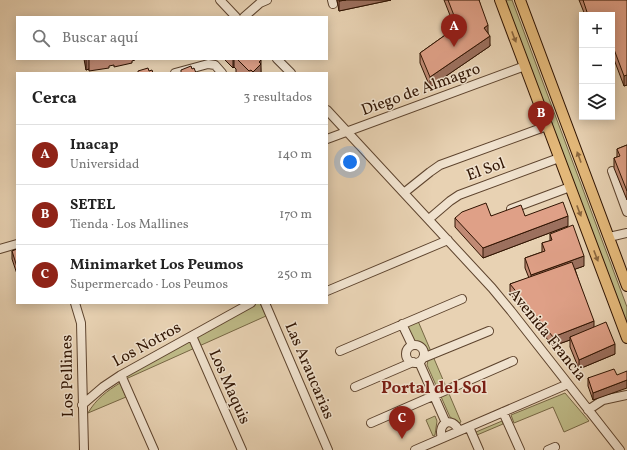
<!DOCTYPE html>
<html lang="es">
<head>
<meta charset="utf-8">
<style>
	:root { --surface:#fff; --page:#f6f6f6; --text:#222; --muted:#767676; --line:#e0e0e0; --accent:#8f2418 }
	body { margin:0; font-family:Vollkorn,serif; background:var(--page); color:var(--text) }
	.controls { position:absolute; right:12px; top:12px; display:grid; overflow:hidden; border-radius:0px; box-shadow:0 2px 10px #0003 }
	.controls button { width:36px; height:36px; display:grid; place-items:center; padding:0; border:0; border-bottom:1px solid var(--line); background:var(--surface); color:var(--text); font:20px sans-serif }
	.you { position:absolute; left:350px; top:162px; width:14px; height:14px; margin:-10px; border:3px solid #fff; border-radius:50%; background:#1a73e8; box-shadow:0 0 0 6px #1a73e833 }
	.badge { display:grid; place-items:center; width:26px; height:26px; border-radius:50%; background:var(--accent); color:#fff; font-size:13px; font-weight:700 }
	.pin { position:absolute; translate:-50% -33px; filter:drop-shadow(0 1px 2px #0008) }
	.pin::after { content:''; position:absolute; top:21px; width:14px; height:12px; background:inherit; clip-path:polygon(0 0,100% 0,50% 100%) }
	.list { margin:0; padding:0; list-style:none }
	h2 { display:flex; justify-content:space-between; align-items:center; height:52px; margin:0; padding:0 16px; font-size:17px }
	h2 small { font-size:13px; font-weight:400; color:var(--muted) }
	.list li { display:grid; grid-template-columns:26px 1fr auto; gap:12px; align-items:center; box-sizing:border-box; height:60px; padding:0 16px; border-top:1px solid var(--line) }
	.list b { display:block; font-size:15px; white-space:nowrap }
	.list p { margin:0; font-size:13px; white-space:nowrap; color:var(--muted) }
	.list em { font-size:13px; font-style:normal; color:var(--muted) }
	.icon { flex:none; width:22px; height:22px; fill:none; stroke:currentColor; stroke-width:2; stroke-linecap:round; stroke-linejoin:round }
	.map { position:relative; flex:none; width:627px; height:450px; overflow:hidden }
	.search { position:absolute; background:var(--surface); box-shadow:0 2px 10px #0003; left:16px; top:16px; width:312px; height:44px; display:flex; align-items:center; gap:10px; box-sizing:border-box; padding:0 14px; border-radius:0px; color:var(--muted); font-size:15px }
	.panel { position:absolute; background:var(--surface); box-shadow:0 2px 10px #0003; left:16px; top:72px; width:312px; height:232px; border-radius:0px }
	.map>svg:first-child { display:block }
</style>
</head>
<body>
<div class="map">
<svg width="627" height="450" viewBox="0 0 627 450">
	<rect width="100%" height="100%" fill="#e8d2b3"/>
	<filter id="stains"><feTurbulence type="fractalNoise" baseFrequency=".005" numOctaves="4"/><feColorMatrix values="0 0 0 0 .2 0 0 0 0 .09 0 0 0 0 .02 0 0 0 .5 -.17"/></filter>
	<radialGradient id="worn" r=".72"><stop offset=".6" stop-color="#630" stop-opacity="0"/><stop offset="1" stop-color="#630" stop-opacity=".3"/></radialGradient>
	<!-- green -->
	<path fill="#beba87" stroke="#776744" d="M504 0H512L627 307V328Z
		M257 303H260L266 316 128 378 127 376Z
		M418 321 461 422 459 423 450 417 427 365C429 357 428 352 424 345L412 340 406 326Z
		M120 383 126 397 88 413C96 399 107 391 120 383Z
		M565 393 589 421 564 432 553 407 514 423 511 415Z
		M435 416 437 421 435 435 433 436 426 420Z
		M502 421 503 424 477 435 476 432Z"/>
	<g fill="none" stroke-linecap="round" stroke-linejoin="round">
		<defs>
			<path id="minor" d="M220 0 236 17
				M332 0 333 4
				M244 17 260 3 267 0
				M277 59 291 73
				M175 73 208 64 215 65 222 73
				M327 110 492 288 511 311 620 450
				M327 139 525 66
				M612 171 627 212
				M405 192 430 172 440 165 547 126
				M511 209 570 187
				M429 219 450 201 459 195 559 158
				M609 237 627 233
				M0 249 17 244
				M327 291 448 240
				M75 303 81 323 84 450
				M265 303 328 450
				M402 324 412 345
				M192 336 242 450
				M406 354a9 9 0 1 1 18 0a9 9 0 1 1-18 0Z
				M340 351 462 299
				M423 358 489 331
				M419 362 446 423
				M121 375 154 450
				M355 387 413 362
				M82 405 103 387 121 375 251 303
				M588 410 603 400 627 395
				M503 412 520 450
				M371 423 513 361
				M469 427 479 450
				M442 438C437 423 452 415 459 431
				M415 450 568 384
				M548 450 555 447"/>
			<path id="major" d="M500 0 627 338
				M520 0 627 286"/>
		</defs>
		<!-- minor casing -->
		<use href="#minor" stroke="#5e442e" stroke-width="10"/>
		<!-- major casing -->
		<use href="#major" stroke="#301402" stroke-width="12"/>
		<!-- minor -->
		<use href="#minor" stroke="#f0e2ce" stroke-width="8"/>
		<!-- major -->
		<use href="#major" stroke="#e4b97a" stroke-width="10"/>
	</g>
	<!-- wall -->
	<path fill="#c08a74" stroke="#301402" d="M337 0H391L339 11Z
		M444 0H479L488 33 490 46 430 87 420 63V53L455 28Z
		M579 0H627V85L624 86 612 54V15H585Z
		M84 59H135V60L132 61V63L114 67V65L109 66V68L89 71V69L86 70Z
		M224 59H260L261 73H237L236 72V69L234 67 233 68Z
		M627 145V200L614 168V158L617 157V149Z
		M491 216H525L568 226 483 258 455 227V218Z
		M550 234 584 266 575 269 594 328 615 354 579 369 570 347V340L553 346 510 294V284L529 278 525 268V258L542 252V243L550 241Z
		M17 249V274L12 259V251Z
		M617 375 593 400 588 386V378Z"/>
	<!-- shaded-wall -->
	<path fill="#9c705e" stroke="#301402" d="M346 0H391L339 11V1Z
		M488 25V35L484 28Z
		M490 36V46L430 87V77Z
		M86 59H89V69L86 70Z
		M233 59H234V67L233 68Z
		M261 60V73H253V72L259 62Z
		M627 75V85L624 86V76Z
		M568 216V226L483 258V248Z
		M584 256V266L531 285V275Z
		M594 321V331L570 337V340L553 346V337Z
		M615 344V354L579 369V360Z
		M627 380V388L593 400V393Z"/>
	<!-- building -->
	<path fill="#dfa087" stroke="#301402" d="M339 0H346L339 1Z
		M448 0H479L488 25 484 28 490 36 430 77 420 53 458 26Z
		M583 0H627V75L624 76 612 44V15H601L600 13 595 15H588Z
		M237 59H260L261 60 259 62 261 64 253 72 251 70 249 71Z
		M191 66 192 69 194 68 196 73H181V70Z
		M148 68 149 71 152 70 153 73H138V71Z
		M627 145V191L614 158 620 156 617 149Z
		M563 202 568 216 483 248 455 218 462 212 486 203 491 216 521 205 525 216Z
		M573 225 584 256 531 275 525 258 545 251 542 243 552 240 550 234Z
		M17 249V267L12 251Z
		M572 262 594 321 553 337 510 284Z
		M606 322 615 344 579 360 570 337Z
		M614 369 617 375 627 371V380L593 393 588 378Z"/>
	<!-- one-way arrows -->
	<defs><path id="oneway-solid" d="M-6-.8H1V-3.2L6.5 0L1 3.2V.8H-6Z"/></defs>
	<g fill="#8a663e">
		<use href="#oneway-solid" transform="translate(514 37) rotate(69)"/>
		<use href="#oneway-solid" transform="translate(579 157) rotate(-110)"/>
		<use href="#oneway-solid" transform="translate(579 211) rotate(69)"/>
		<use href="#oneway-solid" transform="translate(596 256) rotate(69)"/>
	</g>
	<g text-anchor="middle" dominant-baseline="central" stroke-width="3" stroke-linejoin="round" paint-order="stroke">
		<!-- street labels -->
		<g font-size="16" fill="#301402" stroke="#f0e2ce">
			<text transform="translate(421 90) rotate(-20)">Diego de Almagro</text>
			<text transform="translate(486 170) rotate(-20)">El Sol</text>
			<text transform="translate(547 335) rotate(51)">Avenida Francia</text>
			<text transform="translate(147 345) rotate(-29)">Los Notros</text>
			<text transform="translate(309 371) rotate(67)">Las Araucarias</text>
			<text transform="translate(68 376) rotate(-91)">Los Pellines</text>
			<text transform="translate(229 387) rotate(66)">Los Maquis</text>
		</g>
		<!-- neighbourhood labels -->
		<g font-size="17" font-weight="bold" fill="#7a1f14" stroke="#f0e2ce">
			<text x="434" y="388">Portal del Sol</text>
		</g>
	</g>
	<rect width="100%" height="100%" filter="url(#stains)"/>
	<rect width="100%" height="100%" fill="url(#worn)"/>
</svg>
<div class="controls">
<button>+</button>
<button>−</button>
<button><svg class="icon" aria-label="layers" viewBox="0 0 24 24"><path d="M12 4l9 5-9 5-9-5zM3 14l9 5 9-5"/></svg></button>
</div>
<div class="you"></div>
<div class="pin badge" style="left:454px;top:47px">A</div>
<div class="pin badge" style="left:541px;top:134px">B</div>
<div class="pin badge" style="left:402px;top:439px">C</div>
<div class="search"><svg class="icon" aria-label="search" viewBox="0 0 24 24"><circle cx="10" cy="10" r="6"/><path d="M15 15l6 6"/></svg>Buscar aquí</div>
<section class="panel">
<h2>Cerca<small>3 resultados</small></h2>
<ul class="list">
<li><span class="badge">A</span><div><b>Inacap</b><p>Universidad</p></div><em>140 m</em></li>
<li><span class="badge">B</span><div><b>SETEL</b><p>Tienda · Los Mallines</p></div><em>170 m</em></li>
<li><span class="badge">C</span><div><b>Minimarket Los Peumos</b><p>Supermercado · Los Peumos</p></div><em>250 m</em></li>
</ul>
</section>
</div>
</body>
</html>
